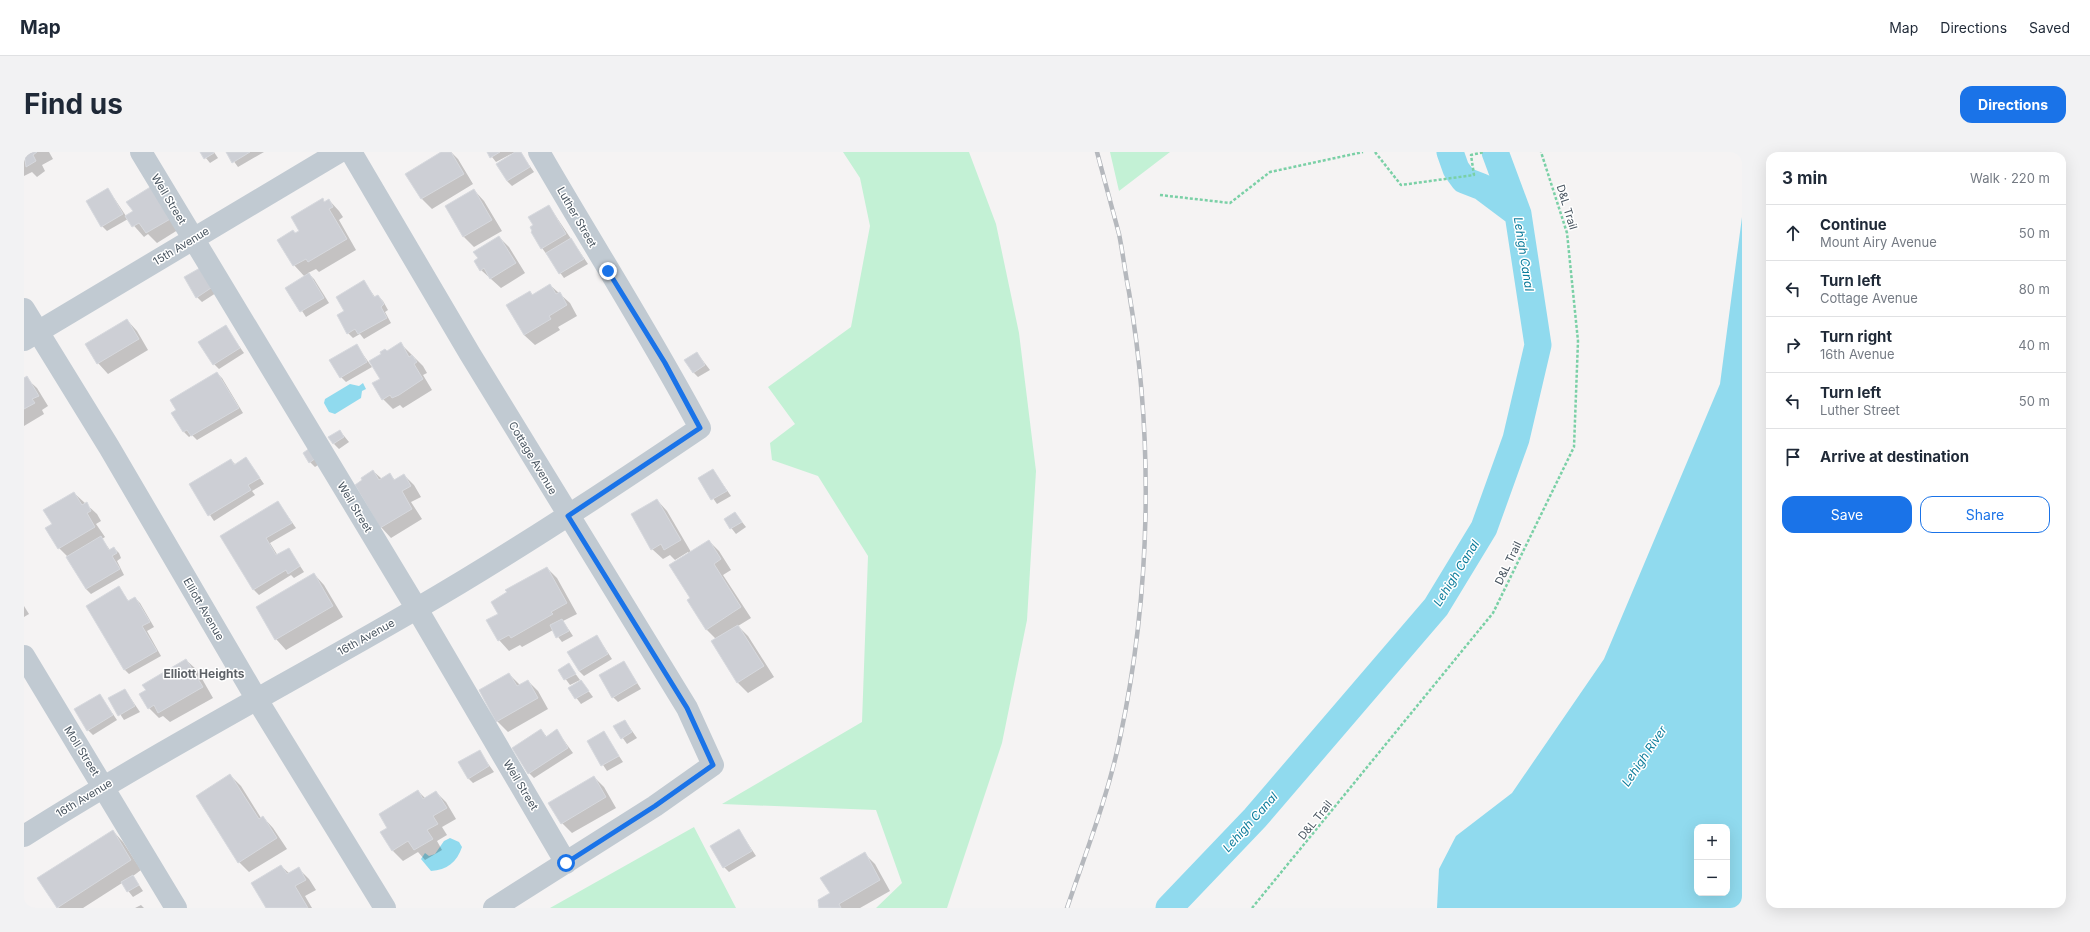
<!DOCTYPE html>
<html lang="en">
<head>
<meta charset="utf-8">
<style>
	:root { --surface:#fff; --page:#f2f2f3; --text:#1f2937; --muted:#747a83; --line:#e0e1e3; --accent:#1a73e8 }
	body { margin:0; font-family:Inter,sans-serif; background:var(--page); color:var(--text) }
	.controls { position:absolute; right:12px; bottom:12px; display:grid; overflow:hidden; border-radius:8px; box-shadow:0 4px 16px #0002 }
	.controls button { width:36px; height:36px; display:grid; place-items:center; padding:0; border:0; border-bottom:1px solid var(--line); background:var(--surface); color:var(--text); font:20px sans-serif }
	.stop { position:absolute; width:12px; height:12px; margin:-9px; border:3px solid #1a73e8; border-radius:50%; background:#fff }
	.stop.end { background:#1a73e8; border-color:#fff; box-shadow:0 1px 4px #0008 }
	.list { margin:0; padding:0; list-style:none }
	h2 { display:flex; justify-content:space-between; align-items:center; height:52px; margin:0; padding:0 16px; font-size:17px }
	h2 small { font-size:13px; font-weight:400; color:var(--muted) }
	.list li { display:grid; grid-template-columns:26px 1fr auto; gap:12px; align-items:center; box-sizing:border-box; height:56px; padding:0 16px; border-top:1px solid var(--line) }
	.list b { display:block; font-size:15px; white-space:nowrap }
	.list p { margin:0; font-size:13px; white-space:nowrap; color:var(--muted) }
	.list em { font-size:13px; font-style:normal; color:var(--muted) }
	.actions { display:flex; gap:8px; padding:12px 16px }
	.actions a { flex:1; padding:9px 0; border:1px solid var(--accent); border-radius:12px; text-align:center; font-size:14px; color:var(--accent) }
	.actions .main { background:var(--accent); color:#fff }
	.icon { flex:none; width:22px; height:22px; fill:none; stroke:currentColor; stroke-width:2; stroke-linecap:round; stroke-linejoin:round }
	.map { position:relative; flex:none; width:1718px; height:756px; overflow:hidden; border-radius:12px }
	header { display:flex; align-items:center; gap:24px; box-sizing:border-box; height:56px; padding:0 20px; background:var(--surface); border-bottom:1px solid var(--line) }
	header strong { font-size:19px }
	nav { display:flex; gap:22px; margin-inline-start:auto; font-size:14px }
	.intro { display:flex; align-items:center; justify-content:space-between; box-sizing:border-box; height:96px; padding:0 24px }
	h1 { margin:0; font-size:28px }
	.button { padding:10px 18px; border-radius:12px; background:var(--accent); color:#fff; font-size:14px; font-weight:700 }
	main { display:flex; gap:24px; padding:0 24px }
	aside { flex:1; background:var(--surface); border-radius:12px; box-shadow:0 4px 16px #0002 }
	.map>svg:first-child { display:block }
</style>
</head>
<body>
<header>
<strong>Map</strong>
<nav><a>Map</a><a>Directions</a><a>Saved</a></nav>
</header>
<div class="intro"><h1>Find us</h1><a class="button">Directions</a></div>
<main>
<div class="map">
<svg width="1718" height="756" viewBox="0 0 1718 756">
	<rect width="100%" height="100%" fill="#f5f3f3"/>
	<!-- green -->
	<path fill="#c3f1d5" d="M819 0H945L972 72 995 181 1012 319 1003 468 978 591 923 756H852L878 731 852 658 698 652 838 570 844 404 794 324 748 308 746 291 771 272 744 235 827 175 846 74 836 26Z
		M1086 0H1146L1095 39Z
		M670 675 712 756H526Z"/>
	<!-- water -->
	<path fill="#90daee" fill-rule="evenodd" d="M1718 65V756H1413L1415 717 1432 684 1488 641 1580 507 1696 232ZM1673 675H1703V741H1673Z
		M339 231 342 237 338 239 337 246 311 262 305 260 300 251 301 247 326 232 335 234Z
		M426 686 435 690 438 695C433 710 423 718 407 719L397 707 401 701 405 704 411 702 420 689Z"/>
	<!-- shadow -->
	<path fill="#0003" d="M0 0H25L29 7 18 13 21 19 13 25 8 20 0 24Z
		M177 0H190L194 6 186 11Z
		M203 0H240L214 15Z
		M419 0H427L434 7 449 32 408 57 398 47 383 22Z
		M464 0H496L510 20 488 34 483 29 487 2 472 10Z
		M128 35 157 76 133 91 124 82 120 85 104 67 83 79 78 74 84 37 102 64 110 59Z
		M450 38 460 49 478 79 450 95 440 85 422 55Z
		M298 48 301 50 305 48 315 59 319 65 315 68 332 98 295 120 292 117 284 121 290 127 305 151 282 165 263 136 281 125 270 113 271 82 276 79Z
		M525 54 564 112 540 126 518 96 510 74Z
		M475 85 485 95 501 121 477 136 457 118Z
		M176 117 192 141 178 150 173 145Z
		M340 130 351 145 354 144 359 149 364 158 361 160 367 171 340 187 336 182 329 186 324 181 321 159Z
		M526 133 546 151 553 164 534 175 536 178 511 193 500 183 506 140 509 143Z
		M103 168 113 179 124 198 84 222 74 211Z
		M201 174 220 201 195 217 190 212Z
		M377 192 399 214 403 221 399 223 408 238 379 256 376 253 369 257 359 247 358 227 363 200Z
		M333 194 348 215 322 230 317 225Z
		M673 201 686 218 674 225 669 220Z
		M193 221 198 226 219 261 173 288 168 283 165 285 160 280 149 261Z
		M2 226 13 236 24 254 18 258 20 262 0 274V227Z
		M316 279 325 290 315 297 310 292Z
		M286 297 297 311 291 315 286 310Z
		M222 306 240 332 228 339 231 343 190 369 166 333 207 308 212 313Z
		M689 318 707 344 693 352 675 326Z
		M349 319 358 327 366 323 371 328 380 323 390 333 397 345 387 350 398 367 367 386 357 375 332 333Z
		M50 341 73 362 77 369 72 372 81 385 78 387 86 398 90 396 95 401 97 406 93 409 100 423 67 442 62 437 44 405 35 396 29 373Z
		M633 348 643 359 667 400 685 389 695 399 707 418 699 423 727 466 714 474 724 484 750 525 724 541 714 531 689 489 692 487 682 477 667 447 664 400 651 408 646 403 639 407 628 397Z
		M254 350 272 376 246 391 254 404 265 397 280 420 270 426 267 423 235 443 230 438 197 385Z
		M711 361 722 375 712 382 701 368Z
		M523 416 533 426 553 462 539 469 549 484 538 490 529 478 498 495 496 493 485 499 475 488V462L484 440Z
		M290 422 300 433 319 465 262 498 252 487Z
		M95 435 105 450 111 446 116 451 130 475 123 479 137 504 105 522 100 517Z
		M0 454 5 462 0 465Z
		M573 484 588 507 560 524 555 519Z
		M162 508 173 518 189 546 146 570 139 564 135 566 125 556Z
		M600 510 617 537 594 550 589 545Z
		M545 513 556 528 546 533 535 518Z
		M485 522 496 533 504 529 514 539 524 557 484 580 473 569Z
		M557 529 569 545 557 552 545 536Z
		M101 538 116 560 100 568 86 547Z
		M76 543 93 568 69 583 64 578Z
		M601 569 613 586 603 592 591 575Z
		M517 578 523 585 533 579 549 601 510 626 505 621Z
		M580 581 599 610 583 619 564 590Z
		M455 599 470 620 449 631 444 626Z
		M206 623 217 634 237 666 239 665 249 676 263 697 225 720 215 710Z
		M570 625 580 635 592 656 548 681 538 671Z
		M394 639 401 646 412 640 422 650 432 667 418 675 423 683 413 689 418 698 401 708 394 700 379 709 369 699 357 680 365 676Z
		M715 678 732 704 705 720 700 715Z
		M89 679 99 690 117 718 109 724 119 739 109 745 98 731 59 756H34Z
		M840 701 851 712 866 739 836 756H796L794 753 807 742Z
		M257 714 266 722 275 717 285 727 292 738 281 744 288 756H243Z
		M117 753 120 756H111Z"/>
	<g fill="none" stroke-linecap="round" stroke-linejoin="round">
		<!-- canal -->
		<path stroke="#90daee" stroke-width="27" d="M1426 0 1432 17 1440 28 1458 35 1494 62
			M1145 756 1231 666 1412 455 1460 376 1492 287 1514 193 1494 62 1471 0"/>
	</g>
	<!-- building -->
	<path fill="#cdcfd5" stroke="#d7d9de" d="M0 0H13L9 3 12 9 2 15Z
		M176 0H189L190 1 180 7Z
		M202 0H226L208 11Z
		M417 0H427L440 22 397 47 381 22Z
		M463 0H476L466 6Z
		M491 0H497L506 15 483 29 472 12Z
		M128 34 148 66 122 81 115 71 108 75 101 64 109 59 102 50Z
		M84 36 99 62 77 75 62 49Z
		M450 37 468 68 439 85 421 54Z
		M299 46 300 50 305 47 309 55 305 57 323 87 284 110 282 107 269 114 253 88 269 78 271 81 275 79 267 65Z
		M525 53 542 82 517 97 507 80 508 79 506 75 509 73 504 65Z
		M475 84 492 111 466 127 460 116 456 119 450 109 454 106 449 100Z
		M547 86 560 107 535 122 522 101Z
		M176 116 187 136 172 146 160 125Z
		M285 121 300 146 276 160 261 136Z
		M340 128 350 145 354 143 360 152 357 155 363 166 334 182 331 177 323 182 313 163 320 159 312 145Z
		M526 132 532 142 536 140 543 153 525 164 527 167 500 183 482 153 506 139 508 143Z
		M103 167 115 187 73 212 61 192Z
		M202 173 216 196 189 213 174 190Z
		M377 190 385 205 388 203 393 210 390 212 399 227 375 243 368 246 366 243 358 248 348 231 356 227 345 209 357 202 356 200 361 197 363 199Z
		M333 192 343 210 316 226 305 208Z
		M673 200 681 213 669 221 660 208Z
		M193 220 215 256 167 284 163 278 159 280 147 261 152 258 146 248Z
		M3 224 15 244 8 247 11 251 0 257V226Z
		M316 278 320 285 309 292 304 285Z
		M286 296 292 306 285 311 279 301Z
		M222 305 236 326 224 333 227 338 184 364 165 332 207 307 210 313Z
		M689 317 703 339 687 348 674 326Z
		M349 318 355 328 366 321 370 328 380 322 387 334 378 339 388 357 356 376 331 333 338 328 337 326Z
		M50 340 58 353 63 350 67 359 63 361 71 375 34 397 21 376 28 372 19 358Z
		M633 347 657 388 640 398 637 392 627 398 607 362Z
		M254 349 268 371 242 386 252 403 265 396 276 414 264 422 262 418 229 438 196 384Z
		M711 360 718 370 706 377 700 367Z
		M77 384 85 398 90 395 93 401 88 404 96 417 62 437 42 405Z
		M685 388 697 407 690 412 717 455 682 478 663 448 666 446 645 413Z
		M523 415 543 451 527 460 529 462 487 486 485 483 474 489 462 468 474 462 467 450 483 440 481 438Z
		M290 421 309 454 251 488 232 455Z
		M95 434 104 449 111 445 126 470 118 474 133 499 100 518 62 454Z
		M538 467 545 479 532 486 526 473Z
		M714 473 740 514 713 531 687 489Z
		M573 483 584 502 555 519 543 500Z
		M162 507 179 535 134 561 130 553 124 557 115 542 122 538 118 533Z
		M600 509 613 531 588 546 575 523Z
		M545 511 552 522 540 528 534 518Z
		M485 521 493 534 504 528 514 546 472 570 455 538Z
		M557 528 565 539 551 547 544 536Z
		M101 537 111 554 94 564 84 546Z
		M76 542 89 563 63 579 50 557Z
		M601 568 608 580 597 587 589 574Z
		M517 577 522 585 533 577 544 596 504 622 488 596Z
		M580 579 595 604 577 614 563 589Z
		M456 598 465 614 444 627 434 610Z
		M206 622 235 667 239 664 253 686 214 711 172 644Z
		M570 624 582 645 537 672 524 651Z
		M394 638 399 647 412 639 423 656 409 664 414 672 403 678 409 687 390 698 384 689 368 699 356 680 363 676 355 662Z
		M715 677 728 699 699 716 686 694Z
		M89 678 107 708 33 756 13 726Z
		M841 700 856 728 815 752 817 756H795L794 748 806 741 796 726Z
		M257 713 263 722 275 715 282 728 271 734 284 756H242L227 731Z
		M109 723 115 733 103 740 97 730Z"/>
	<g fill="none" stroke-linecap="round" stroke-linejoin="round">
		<!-- path -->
		<path stroke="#7ad0a6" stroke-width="2.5" stroke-dasharray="3 2" stroke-linecap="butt" d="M1351 0 1377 33 1450 23 1447 3 1460 0
			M1136 43 1206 51 1246 20 1339 0
			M1228 756 1469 461 1550 295 1554 189 1543 81 1517 0"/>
		<!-- minor -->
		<path stroke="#c1cad2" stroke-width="22" d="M117 0 393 457 542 711
			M327 0 446 202 663 556 689 613 631 654 470 756
			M0 157 85 295 232 546 361 756
			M0 188 315 0
			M0 504 152 756
			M0 684C128 603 261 533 392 457 489 401 583 339 676 276 626 182 568 92 515 0"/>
		<defs>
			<path id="rail" d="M1043 756C1062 700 1084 644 1096 586 1127 440 1130 287 1105 140 1101 121 1099 101 1095 82 1088 55 1080 27 1073 0"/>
		</defs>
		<!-- rail casing -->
		<use href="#rail" stroke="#b5b8bd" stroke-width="4.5"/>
		<!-- rail -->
		<use href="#rail" stroke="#fff" stroke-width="3" stroke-dasharray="9" stroke-linecap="butt"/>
	</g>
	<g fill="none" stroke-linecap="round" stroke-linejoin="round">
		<!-- route -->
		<path stroke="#1a73e8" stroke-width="5" d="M542 711 631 654 689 613 663 556 544 364 676 276 641 211 584 119"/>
	</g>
	<g text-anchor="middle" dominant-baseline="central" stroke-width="3" stroke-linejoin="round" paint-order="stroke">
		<!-- street labels -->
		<g font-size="11" fill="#4a5661" stroke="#fff">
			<text transform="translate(145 47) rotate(59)">Weil Street</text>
			<text transform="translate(1543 55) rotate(73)">D&amp;L Trail</text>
			<text transform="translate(553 65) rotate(60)">Luther Street</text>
			<text transform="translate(157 94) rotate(-31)">15th Avenue</text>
			<text transform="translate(509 306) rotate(59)">Cottage Avenue</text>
			<text transform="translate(331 355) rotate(59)">Weil Street</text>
			<text transform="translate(1484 411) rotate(-64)">D&amp;L Trail</text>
			<text transform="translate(180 457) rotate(60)">Elliott Avenue</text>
			<text transform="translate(342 485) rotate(-29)">16th Avenue</text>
			<text transform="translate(58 599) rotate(58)">Moll Street</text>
			<text transform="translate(497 633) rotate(59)">Weil Street</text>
			<text transform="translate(60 646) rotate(-31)">16th Avenue</text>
			<text transform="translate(1291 668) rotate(-51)">D&amp;L Trail</text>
		</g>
		<!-- water labels -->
		<g font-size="12" font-style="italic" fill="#0c7c9b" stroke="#fff">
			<text transform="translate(1500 102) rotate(81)">Lehigh Canal</text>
			<text transform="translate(1432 421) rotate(-58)">Lehigh Canal</text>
			<text transform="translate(1620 604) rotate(-56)">Lehigh River</text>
			<text transform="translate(1226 670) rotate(-48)">Lehigh Canal</text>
		</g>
		<!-- neighbourhood labels -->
		<g font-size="12" font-weight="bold" fill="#5f6368" stroke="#fff">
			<text x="180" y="521">Elliott Heights</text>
		</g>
	</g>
</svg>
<div class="controls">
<button>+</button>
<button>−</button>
</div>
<div class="stop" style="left:542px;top:711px"></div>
<div class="stop end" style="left:584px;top:119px"></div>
</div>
<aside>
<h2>3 min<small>Walk · 220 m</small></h2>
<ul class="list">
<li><svg class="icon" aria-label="ahead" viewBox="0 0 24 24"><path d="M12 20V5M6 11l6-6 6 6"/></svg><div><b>Continue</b><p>Mount Airy Avenue</p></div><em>50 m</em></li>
<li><svg class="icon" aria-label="left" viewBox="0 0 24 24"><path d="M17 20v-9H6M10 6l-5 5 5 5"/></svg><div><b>Turn left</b><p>Cottage Avenue</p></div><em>80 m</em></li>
<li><svg class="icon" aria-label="right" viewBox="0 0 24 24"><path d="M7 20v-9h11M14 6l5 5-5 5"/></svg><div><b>Turn right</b><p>16th Avenue</p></div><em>40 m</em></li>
<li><svg class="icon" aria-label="left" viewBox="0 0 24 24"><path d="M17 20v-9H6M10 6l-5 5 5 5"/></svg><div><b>Turn left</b><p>Luther Street</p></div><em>50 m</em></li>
<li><svg class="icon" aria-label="arrive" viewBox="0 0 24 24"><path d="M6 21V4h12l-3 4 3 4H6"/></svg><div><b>Arrive at destination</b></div></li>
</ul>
<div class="actions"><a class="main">Save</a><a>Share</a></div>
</aside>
</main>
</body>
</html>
